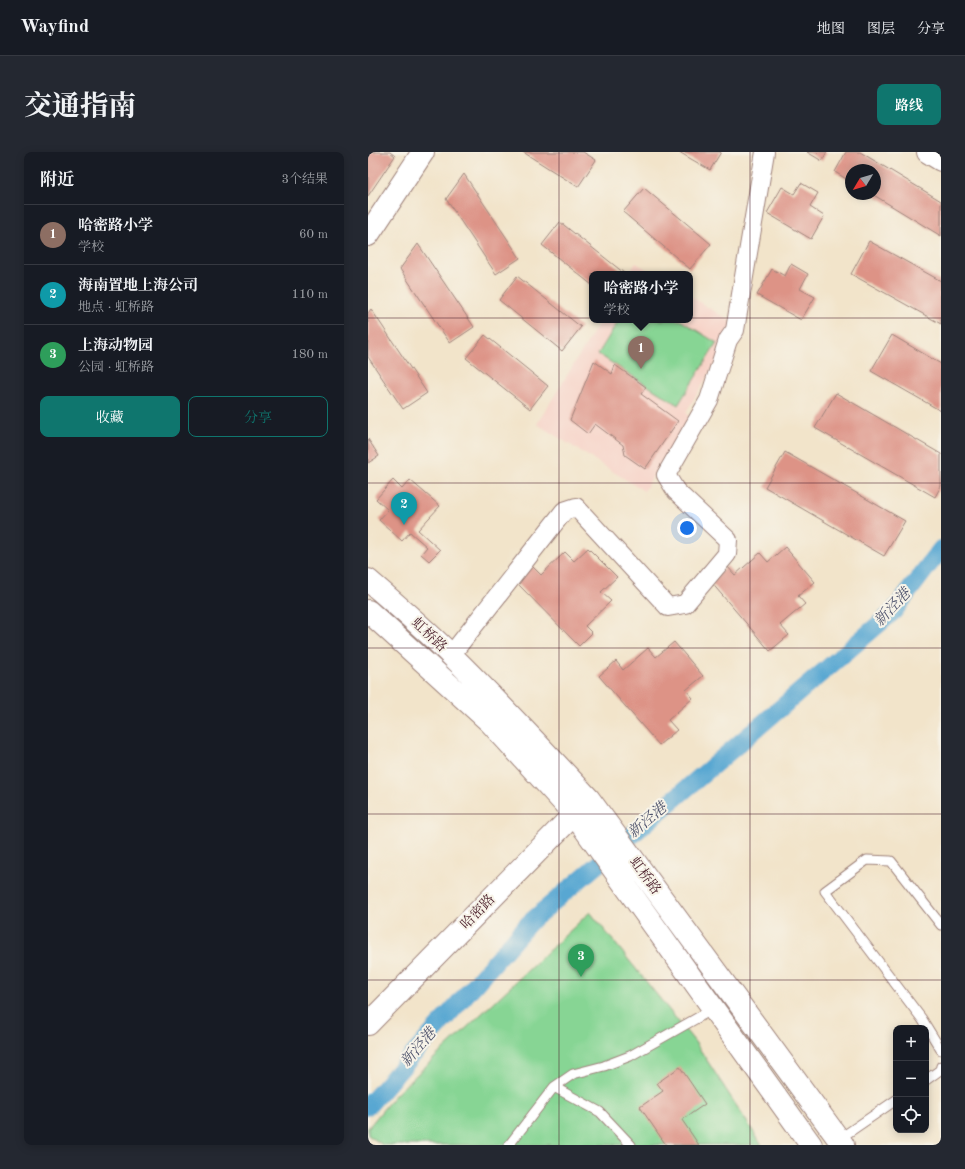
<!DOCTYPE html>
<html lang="zh">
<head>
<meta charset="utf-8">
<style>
	:root { --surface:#171b24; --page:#242831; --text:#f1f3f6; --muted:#9ea1a6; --line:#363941; --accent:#0f766e }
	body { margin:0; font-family:"Old Standard TT","Noto Serif SC",serif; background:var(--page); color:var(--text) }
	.controls { position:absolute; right:12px; bottom:12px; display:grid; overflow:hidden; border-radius:8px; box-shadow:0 2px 10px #0003 }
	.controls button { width:36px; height:36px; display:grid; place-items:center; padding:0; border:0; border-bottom:1px solid var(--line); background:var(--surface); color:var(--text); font:20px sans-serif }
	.compass { position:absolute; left:477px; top:12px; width:36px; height:36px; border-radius:50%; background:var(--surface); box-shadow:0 2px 10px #0003; rotate:232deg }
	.you { position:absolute; left:319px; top:376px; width:14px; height:14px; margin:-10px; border:3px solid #fff; border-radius:50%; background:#1a73e8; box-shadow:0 0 0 6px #1a73e833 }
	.badge { display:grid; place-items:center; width:26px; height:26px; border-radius:50%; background:var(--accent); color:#fff; font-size:13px; font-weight:700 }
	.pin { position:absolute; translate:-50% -33px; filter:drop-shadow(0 1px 2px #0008) }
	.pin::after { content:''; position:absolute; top:21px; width:14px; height:12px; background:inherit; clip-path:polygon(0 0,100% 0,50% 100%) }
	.popup { position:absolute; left:221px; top:119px; width:104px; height:52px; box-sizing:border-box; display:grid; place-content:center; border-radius:8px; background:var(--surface); filter:drop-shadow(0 1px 3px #0005); font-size:13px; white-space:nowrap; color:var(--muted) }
	.popup b { font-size:15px; color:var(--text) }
	.popup::after { content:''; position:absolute; left:50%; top:100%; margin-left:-8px; border:8px solid transparent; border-top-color:var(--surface) }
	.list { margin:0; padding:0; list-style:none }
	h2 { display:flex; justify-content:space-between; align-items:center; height:52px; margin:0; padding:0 16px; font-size:17px }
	h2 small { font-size:13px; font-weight:400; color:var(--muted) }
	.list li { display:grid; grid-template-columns:26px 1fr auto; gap:12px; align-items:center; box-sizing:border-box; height:60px; padding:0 16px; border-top:1px solid var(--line) }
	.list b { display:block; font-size:15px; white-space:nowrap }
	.list p { margin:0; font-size:13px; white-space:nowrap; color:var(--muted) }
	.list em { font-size:13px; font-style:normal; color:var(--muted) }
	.actions { display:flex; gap:8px; padding:12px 16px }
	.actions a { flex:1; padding:9px 0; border:1px solid var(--accent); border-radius:8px; text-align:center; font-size:14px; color:var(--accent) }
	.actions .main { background:var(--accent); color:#fff }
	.icon { flex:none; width:22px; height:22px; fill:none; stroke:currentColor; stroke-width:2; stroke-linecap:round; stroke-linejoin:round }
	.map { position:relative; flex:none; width:573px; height:993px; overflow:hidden; border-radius:8px }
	header { display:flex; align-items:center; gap:24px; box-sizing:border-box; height:56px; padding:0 20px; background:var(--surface); border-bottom:1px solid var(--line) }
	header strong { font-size:19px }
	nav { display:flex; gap:22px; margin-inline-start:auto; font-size:14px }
	.intro { display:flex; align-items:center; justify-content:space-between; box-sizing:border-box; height:96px; padding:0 24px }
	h1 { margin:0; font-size:28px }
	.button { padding:10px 18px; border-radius:8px; background:var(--accent); color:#fff; font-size:14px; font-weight:700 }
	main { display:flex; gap:24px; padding:0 24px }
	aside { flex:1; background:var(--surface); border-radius:8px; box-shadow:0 2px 10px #0003 }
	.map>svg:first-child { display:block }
</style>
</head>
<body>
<header>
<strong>Wayfind</strong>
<nav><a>地图</a><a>图层</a><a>分享</a></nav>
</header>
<div class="intro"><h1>交通指南</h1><a class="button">路线</a></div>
<main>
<aside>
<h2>附近<small>3个结果</small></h2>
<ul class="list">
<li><span class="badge" style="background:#8d6e63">1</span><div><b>哈密路小学</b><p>学校</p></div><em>60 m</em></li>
<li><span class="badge" style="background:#0f9aa8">2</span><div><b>海南置地上海公司</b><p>地点 · 虹桥路</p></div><em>110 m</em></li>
<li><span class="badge" style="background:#2e9e5b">3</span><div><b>上海动物园</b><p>公园 · 虹桥路</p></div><em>180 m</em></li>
</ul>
<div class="actions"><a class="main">收藏</a><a>分享</a></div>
</aside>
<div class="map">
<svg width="573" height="993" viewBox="0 0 573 993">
	<rect width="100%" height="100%" fill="#f7f3e8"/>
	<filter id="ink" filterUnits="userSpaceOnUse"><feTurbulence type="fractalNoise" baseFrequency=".025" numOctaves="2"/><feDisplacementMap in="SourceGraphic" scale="8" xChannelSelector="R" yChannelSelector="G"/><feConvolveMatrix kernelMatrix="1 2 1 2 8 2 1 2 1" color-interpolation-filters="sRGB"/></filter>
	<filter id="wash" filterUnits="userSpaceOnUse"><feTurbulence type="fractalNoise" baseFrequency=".012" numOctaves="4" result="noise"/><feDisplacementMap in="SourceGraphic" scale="16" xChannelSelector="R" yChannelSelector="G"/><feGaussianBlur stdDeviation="0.9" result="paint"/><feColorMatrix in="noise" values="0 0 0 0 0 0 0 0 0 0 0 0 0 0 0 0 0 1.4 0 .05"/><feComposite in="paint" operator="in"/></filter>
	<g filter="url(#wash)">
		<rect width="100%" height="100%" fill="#f2e4ca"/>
		<!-- built -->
		<path fill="#f7d1c6" d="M268 111 286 122H261Z
			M322 144 370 174 318 260 321 265 276 339 169 272 233 168H322Z"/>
		<!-- green -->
		<path fill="#87d594" stroke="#687a60" d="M251 168H312L349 191 310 253 230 202Z
			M222 760 327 890 394 993H15L0 983V976L27 943Z"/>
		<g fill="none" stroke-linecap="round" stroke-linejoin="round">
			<!-- canal -->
			<path stroke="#58a7d2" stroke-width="18" d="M0 954 161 771 525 460 573 397"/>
		</g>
		<g id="blocks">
			<!-- building -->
			<path fill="#dd9386" d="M0 0H22L27 4 0 44Z
				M155 0H215L228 8 210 35Z
				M311 0H353L342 18Z
				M439 0H459L454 9Z
				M478 0H492L573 49V84L504 42H507V18H483V30L467 20Z
				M96 22 152 106 128 122 78 47Z
				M433 31 450 41 442 55 456 64 443 87 399 61 414 35 426 42Z
				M276 36 343 92 322 117 255 60Z
				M192 70 256 121 255 122H224V133L174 93Z
				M501 89 573 129V172L483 122Z
				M50 92 106 175 82 191 32 117Z
				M423 112 440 122 432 137 447 145 433 168 389 143 404 117 417 124Z
				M149 124 213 175 194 199 131 148Z
				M3 157 59 241 35 257 0 205V161Z
				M117 183 180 234 162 257 98 206Z
				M524 183 573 212V259L503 219Z
				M226 209 244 222 247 213 278 235 273 242 310 269 277 317 257 303 255 293 227 272 220 282 202 268Z
				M468 241 573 302V334L567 345 447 276Z
				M0 287 11 304 0 311Z
				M417 300 537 369 516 404 397 335Z
				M25 328 34 337 42 328 72 354 50 378 72 398 61 409 53 402 59 395 42 380 34 389 11 368 20 358 8 347Z
				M417 395 447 430 430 444 437 452 412 473 421 483 402 499 342 429 359 414 367 423 392 401 400 410Z
				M220 396 249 425 233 440 243 449 217 474 224 481 211 494 148 430 164 414 173 423 197 400 206 409Z
				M306 490 335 524 318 538 325 546 300 568 309 578 291 593 231 524 248 509 255 518 280 496 288 505Z
				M312 915 337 952 314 968 331 993H298L272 955 295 939 289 931Z"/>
		</g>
	</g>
	<g filter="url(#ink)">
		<use href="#blocks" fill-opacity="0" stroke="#9e827a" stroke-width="1"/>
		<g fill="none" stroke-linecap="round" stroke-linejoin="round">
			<defs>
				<path id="lane" d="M573 773 523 709 499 708 457 739 554 867 573 898
					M558 928 572 918 573 914
					M186 935 232 960 263 993
					M471 987 528 948
					M141 993 186 935 205 922 236 914 262 904 345 857"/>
				<path id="street" d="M83 503 196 359 208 355 300 455 317 452 359 402 360 388 308 339 298 323 341 248 360 188 367 178 397 0"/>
				<path id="secondary" d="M0 83 55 0
					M0 872 219 649"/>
				<path id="primary" d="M560 0 573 8
					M0 428C28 452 57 477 84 504 131 550 176 599 221 647L475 993
					M0 459 122 570 206 662 443 993"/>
			</defs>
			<!-- lane casing -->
			<use href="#lane" stroke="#9e827a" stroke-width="11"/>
			<!-- street casing -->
			<use href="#street" stroke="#9e827a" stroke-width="20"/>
			<!-- secondary casing -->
			<use href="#secondary" stroke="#9e827a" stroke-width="24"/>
			<!-- primary casing -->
			<use href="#primary" stroke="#9e827a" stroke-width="24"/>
			<!-- lane -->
			<use href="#lane" stroke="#fff" stroke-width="9"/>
			<!-- street -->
			<use href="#street" stroke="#fff" stroke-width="18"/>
			<!-- secondary -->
			<use href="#secondary" stroke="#fff" stroke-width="22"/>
			<!-- primary -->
			<use href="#primary" stroke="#fff" stroke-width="22"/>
		</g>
	</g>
	<!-- grid -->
	<path fill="none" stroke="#4a1f2b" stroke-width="1" stroke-opacity="0.55" d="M191 0V993M382 0V993M0 166H573M0 331H573M0 496H573M0 662H573M0 828H573"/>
	<g text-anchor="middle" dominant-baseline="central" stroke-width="4" stroke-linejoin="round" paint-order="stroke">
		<!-- street labels -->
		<g font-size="14" fill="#4a1f2b" stroke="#f7f3e8">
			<text transform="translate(61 483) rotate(43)">虹桥路</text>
			<text transform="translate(277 724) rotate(54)">虹桥路</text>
			<text transform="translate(110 760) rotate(-46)">哈密路</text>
		</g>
		<!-- water labels -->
		<g font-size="15" font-style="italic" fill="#50556e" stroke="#f7f3e8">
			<text transform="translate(525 456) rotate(-47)">新泾港</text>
			<text transform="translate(280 669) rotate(-40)">新泾港</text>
			<text transform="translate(51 896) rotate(-49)">新泾港</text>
		</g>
	</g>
</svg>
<div class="controls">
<button>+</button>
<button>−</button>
<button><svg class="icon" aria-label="locate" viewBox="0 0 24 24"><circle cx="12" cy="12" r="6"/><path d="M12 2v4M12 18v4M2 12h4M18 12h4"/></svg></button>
</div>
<svg class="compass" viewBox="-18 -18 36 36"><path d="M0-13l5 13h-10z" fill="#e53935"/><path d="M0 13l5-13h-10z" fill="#9ea1a6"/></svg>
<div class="you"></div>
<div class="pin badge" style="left:273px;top:217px;background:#8d6e63">1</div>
<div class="popup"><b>哈密路小学</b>学校</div>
<div class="pin badge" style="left:36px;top:373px;background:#0f9aa8">2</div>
<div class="pin badge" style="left:213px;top:825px;background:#2e9e5b">3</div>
</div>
</main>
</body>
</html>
